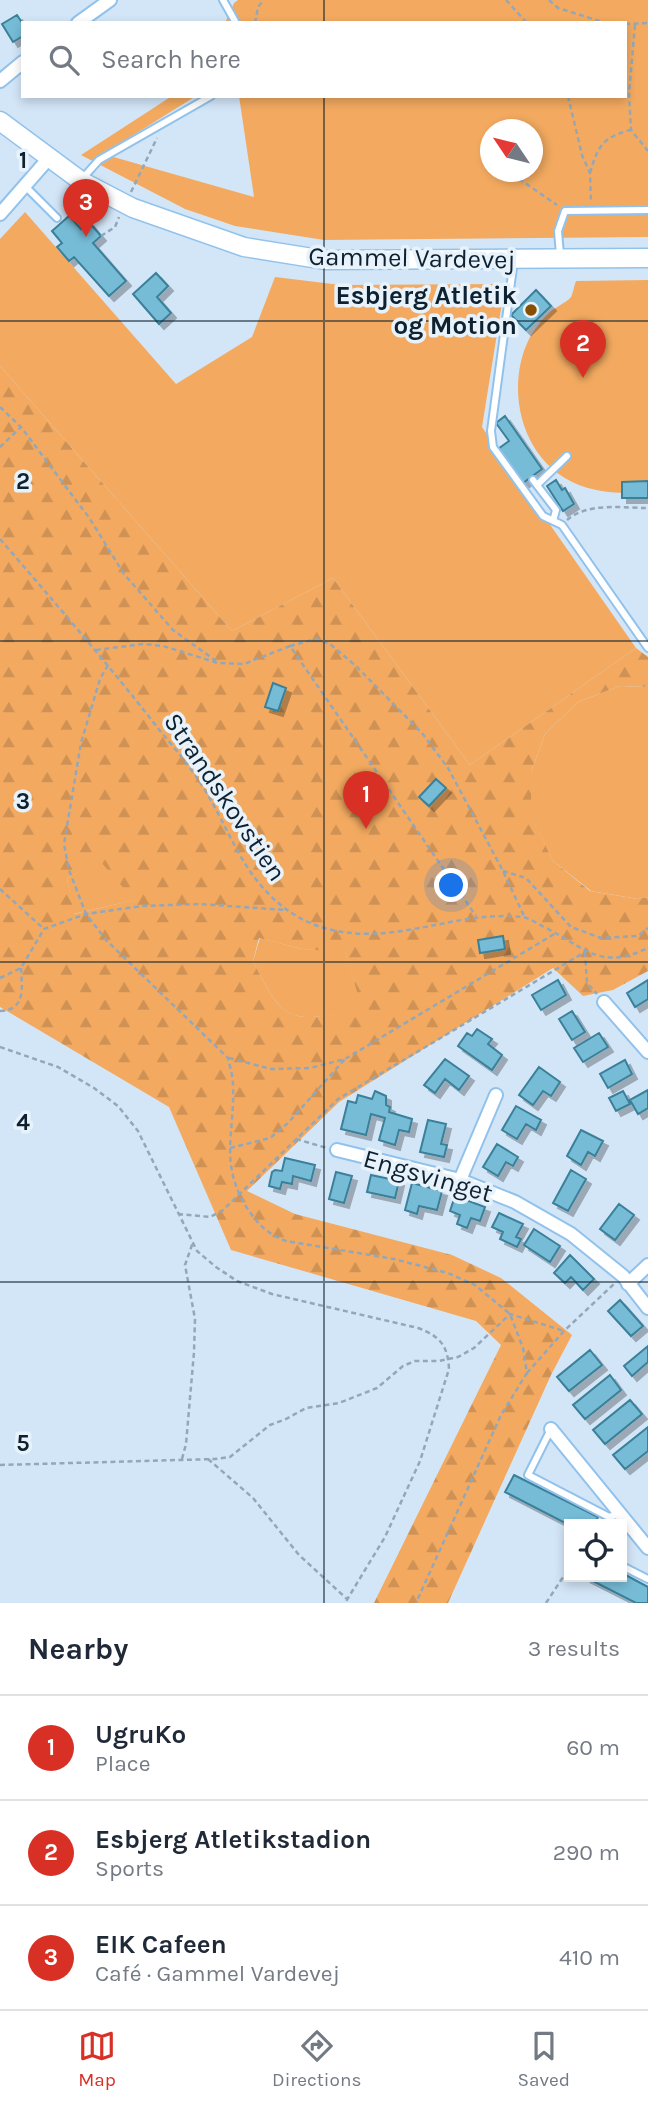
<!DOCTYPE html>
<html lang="en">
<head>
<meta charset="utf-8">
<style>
	:root { --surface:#fff; --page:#f2f2f3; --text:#1f2937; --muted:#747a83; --line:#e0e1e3; --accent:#d93025 }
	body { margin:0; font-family:Karla,sans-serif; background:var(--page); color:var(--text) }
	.controls { position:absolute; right:21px; bottom:21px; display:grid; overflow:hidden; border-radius:0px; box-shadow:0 4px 10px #0003 }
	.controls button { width:63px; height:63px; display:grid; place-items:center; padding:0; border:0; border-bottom:2px solid var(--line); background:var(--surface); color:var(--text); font:35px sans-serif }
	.compass { position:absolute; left:480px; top:119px; width:63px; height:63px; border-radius:50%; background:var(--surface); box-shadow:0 4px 10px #0003; rotate:305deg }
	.you { position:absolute; left:452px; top:886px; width:24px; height:24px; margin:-18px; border:5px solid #fff; border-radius:50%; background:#1a73e8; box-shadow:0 0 0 10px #1a73e833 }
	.badge { display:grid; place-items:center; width:46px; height:46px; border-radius:50%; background:var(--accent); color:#fff; font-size:23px; font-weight:700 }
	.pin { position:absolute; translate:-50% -58px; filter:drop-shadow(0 2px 4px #0008) }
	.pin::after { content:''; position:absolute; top:37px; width:24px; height:21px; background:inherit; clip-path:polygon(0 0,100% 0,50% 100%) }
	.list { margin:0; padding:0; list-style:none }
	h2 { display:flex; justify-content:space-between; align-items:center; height:91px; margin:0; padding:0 28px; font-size:30px }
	h2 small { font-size:23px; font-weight:400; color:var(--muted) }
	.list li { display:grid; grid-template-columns:46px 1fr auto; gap:21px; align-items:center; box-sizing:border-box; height:105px; padding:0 28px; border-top:2px solid var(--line) }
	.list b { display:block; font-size:26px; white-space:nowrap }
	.list p { margin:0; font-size:23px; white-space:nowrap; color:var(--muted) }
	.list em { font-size:23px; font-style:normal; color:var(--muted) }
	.icon { flex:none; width:38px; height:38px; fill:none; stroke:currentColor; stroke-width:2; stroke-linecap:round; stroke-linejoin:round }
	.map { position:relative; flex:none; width:648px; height:1603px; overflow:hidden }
	.search { position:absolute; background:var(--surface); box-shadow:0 4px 10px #0003; left:21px; right:21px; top:21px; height:77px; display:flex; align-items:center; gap:18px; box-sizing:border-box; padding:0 24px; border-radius:0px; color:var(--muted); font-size:26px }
	.sheet { height:406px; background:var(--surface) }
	nav { display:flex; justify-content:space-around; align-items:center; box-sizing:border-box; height:98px; border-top:2px solid var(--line); background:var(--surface); font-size:19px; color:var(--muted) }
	nav a { display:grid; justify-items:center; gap:4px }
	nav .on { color:var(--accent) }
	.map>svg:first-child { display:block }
</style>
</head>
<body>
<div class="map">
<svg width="648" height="1603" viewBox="0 0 648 1603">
	<defs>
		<pattern id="forest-firs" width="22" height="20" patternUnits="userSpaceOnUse" patternTransform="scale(1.75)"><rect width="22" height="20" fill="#f3aa60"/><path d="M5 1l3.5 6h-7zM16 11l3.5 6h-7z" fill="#cf9254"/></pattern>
		<filter id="shadow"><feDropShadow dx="5" dy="5" stdDeviation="0" flood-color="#0004"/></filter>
	</defs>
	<rect width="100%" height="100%" fill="#d3e6f8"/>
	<!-- green -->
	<path fill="#f3aa60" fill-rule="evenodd" d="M238 0H648V237L324 240 235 226 185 209 81 155 172 96H196L103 154 254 197 239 96H625V23H225L234 3ZM490 130H532V172H490Z
		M25 212 176 384 252 337 275 277 341 285 505 284 482 427 636 648 470 765 333 578 232 631 0 366V239Z
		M648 280V493C624 493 602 494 579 485 522 463 504 390 529 339 534 330 542 319 549 313 555 307 566 303 571 297 573 293 574 286 576 281Z
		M620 686 648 687V897L638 899 591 891 553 861 531 816V772L545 734 578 702Z
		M100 860 135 900 73 914 67 878Z
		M260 938 302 949 345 951 362 1006C333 1013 296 1030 275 1000 266 988 260 974 253 961Z"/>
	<!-- forest -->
	<path fill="url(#forest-firs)" fill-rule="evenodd" d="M0 366 232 631 333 578 470 765 636 648 648 657V687L620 686 578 702 545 734 531 772V815L553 861 590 891 638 899 648 897V971L613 990 583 996 553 968 339 1102 247 1191 295 1214 452 1255 501 1278 572 1335 551 1375 448 1603H374L501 1345 476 1321 231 1250 169 1107 0 1007ZM100 861 134 900 74 914 67 878ZM259 938 302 949 345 952 361 1005C333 1013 296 1030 275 1000 266 988 260 974 253 961Z"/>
	<!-- building -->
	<path fill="#77bcd7" stroke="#3b8099" stroke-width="2" filter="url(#shadow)" d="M17 15 23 24V36L13 42 2 24Z
		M69 216 81 229 89 222 101 236 93 243 126 281 109 296 74 257 69 261 57 247 62 243 52 231Z
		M156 273 168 286 157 297 171 313 159 324 133 294Z
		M536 290 551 306 526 330 511 315Z
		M505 416 542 469 523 483 498 449 509 441 496 423Z
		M556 480 562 490 565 488 574 504 563 511 547 486Z
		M648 481V498H622V482Z
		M273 683 286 688 278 711 265 707Z
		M436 779 446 788 429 806 419 797Z
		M503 936 505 949 480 953 478 940Z
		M558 980 566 995 541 1010 532 995Z
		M648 980V999L635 1007 627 993Z
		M572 1011 585 1032 572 1040 559 1019Z
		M477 1029 492 1039 488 1044 502 1055 492 1070 458 1046 467 1033 472 1036Z
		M599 1033 608 1047 583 1062 574 1048Z
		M445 1059 469 1076 459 1090 445 1079 435 1093 424 1085Z
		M625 1060 632 1074 608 1088 600 1074Z
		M539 1067 560 1082 551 1096 543 1091 533 1105 519 1095Z
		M648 1090V1108L638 1114 630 1100Z
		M375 1091 386 1096V1105L390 1107 389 1112 412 1119 409 1132 399 1130 395 1145 379 1140 385 1118 371 1114 366 1135 341 1129 348 1101 356 1103 358 1095 372 1099Z
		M623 1091 630 1104 616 1111 609 1098Z
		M516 1106 541 1120 536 1130 526 1124 517 1139 502 1130Z
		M428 1120 446 1124 441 1144 447 1145 444 1157 420 1152Z
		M581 1130 603 1141 595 1156 588 1152 581 1165 567 1156Z
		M497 1144 518 1157 513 1166 506 1162 498 1176 483 1167Z
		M285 1158 315 1165 311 1181 293 1176 292 1184 282 1182 280 1189 269 1186 272 1172 275 1170 282 1171Z
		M571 1170 586 1179 568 1211 553 1203Z
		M336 1172 352 1176 344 1203 329 1199Z
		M371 1175 399 1181 395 1198 367 1192Z
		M412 1183 442 1191 437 1210 419 1206 417 1214 405 1210Z
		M455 1196 485 1207 480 1221 471 1218 467 1228 457 1224 460 1215 450 1211Z
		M619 1204 634 1215 615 1240 600 1229Z
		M499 1213 523 1224 516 1237 521 1239 517 1247 500 1239 503 1232 492 1227Z
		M534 1229 560 1246 550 1262 524 1245Z
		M570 1255 594 1279 583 1290 571 1277 565 1283 554 1273Z
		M620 1300 643 1326 631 1336 608 1311Z
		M648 1346V1362L632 1376 624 1366Z
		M590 1350 602 1365 569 1391 557 1377Z
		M610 1375 621 1390 585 1419 573 1405Z
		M630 1400 642 1414 605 1444 593 1430Z
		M648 1427V1451L625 1469 613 1455Z
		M514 1475 598 1517 594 1524 569 1525 505 1492Z
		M622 1573 648 1587V1603H636L585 1577H622Z"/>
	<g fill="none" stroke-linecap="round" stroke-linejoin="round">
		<defs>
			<path id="lane" d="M223 0 236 23
				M82 179 99 160 211 96
				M25 186 57 218
				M560 255 558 231 565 211 648 210
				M514 260 491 431 493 447 543 516 562 525 648 648
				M533 480 556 510 553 521
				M537 485 567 456
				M551 1429 528 1475 609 1517 620 1514
				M622 1566 648 1579"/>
			<path id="street" d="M78 23 110 0
				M0 81 23 62
				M0 214 49 158
				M604 1002 648 1052
				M337 1150 460 1180 515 1202 571 1234 623 1276 648 1308
				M460 1180 496 1095
				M628 1284 648 1265
				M551 1429 648 1548"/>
			<path id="secondary" d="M0 121 81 181 133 208 244 247 325 260 648 258"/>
		</defs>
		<!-- lane casing -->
		<use href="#lane" stroke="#91c2ec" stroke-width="10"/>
		<!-- street casing -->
		<use href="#street" stroke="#91c2ec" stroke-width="16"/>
		<!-- secondary casing -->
		<use href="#secondary" stroke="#91c2ec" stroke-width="21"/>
		<!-- path -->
		<path stroke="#94a7b8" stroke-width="2.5" stroke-dasharray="5 3.5" stroke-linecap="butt" d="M506 0 527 23
			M549 0 558 8 606 23
			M255 23 258 7 264 0
			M625 24 648 23
			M635 25 629 94 631 130 648 151
			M568 96 582 155 590 173 591 202
			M590 173C598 146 602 138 630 130
			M512 174 557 205
			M131 192 157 138
			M101 236 115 227 119 217
			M0 407 21 427 90 519 124 574 173 630 216 661
			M0 447 20 428
			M567 520C588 502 622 508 648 508
			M0 539C51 598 102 657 150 718 166 739 185 759 199 781 223 816 236 859 265 890 283 910 305 924 332 930 398 945 457 910 522 917 530 918 538 924 546 928 586 948 600 971 648 948
			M290 646 316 639 330 644 356 666 422 733 448 768 503 871 525 918
			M96 650 143 644 163 646 218 663 244 664 290 646 476 916
			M108 665 100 679 81 743 64 844 69 870 86 914 106 940 228 1058C230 1067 233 1076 233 1085 235 1135 218 1164 249 1211 260 1226 268 1234 286 1241L394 1259 448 1273 475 1285 510 1314 523 1348 527 1373 501 1415 416 1603
			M503 871 526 878 571 927 601 938 638 936 648 928
			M0 889 44 929
			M585 952 587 983 597 994
			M0 978 21 968 44 929 86 914 142 906 200 904 285 910
			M0 1011C26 1010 22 988 21 968
			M0 1047 58 1067 94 1088 118 1106 138 1131 197 1251 216 1267 237 1281 272 1294 418 1328C440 1336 448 1346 449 1369L420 1461 385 1537 345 1603
			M229 1058 271 1069 310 1068 345 1059 556 933
			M296 1139 327 1148
			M230 1148 270 1138 288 1123 345 1059
			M178 1214 210 1217 222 1211 338 1099 585 952
			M527 1373 564 1331 615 1283
			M182 1459 186 1444 194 1352 195 1319 185 1265 193 1242
			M208 1459 253 1498 299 1555 347 1599
			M0 1465 215 1459 230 1457 270 1425 286 1419 306 1408 339 1403 377 1388 403 1366 415 1361H439L458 1357 474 1348 510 1314 564 1331
			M546 1603 569 1568"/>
		<!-- lane -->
		<use href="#lane" stroke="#fff" stroke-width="6"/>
		<!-- street -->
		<use href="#street" stroke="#fff" stroke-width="12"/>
		<!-- secondary -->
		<use href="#secondary" stroke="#fff" stroke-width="18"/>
	</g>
	<!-- grid -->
	<path fill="none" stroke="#0d2130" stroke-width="2" stroke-opacity="0.55" d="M324 0V23M324 96V1603M0 321H648M0 641H648M0 962H648M0 1282H648"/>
	<!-- markers -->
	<circle fill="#874f01" stroke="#e8f2fb" stroke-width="2.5" cx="531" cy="310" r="7"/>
	<g text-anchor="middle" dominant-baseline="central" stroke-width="7" stroke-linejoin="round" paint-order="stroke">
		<!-- street labels -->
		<g font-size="26" fill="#0d2130" stroke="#e8f2fb">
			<text transform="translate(412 258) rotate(1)">Gammel Vardevej</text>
			<text transform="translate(225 797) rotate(56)">Strandskovstien</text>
			<text transform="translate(428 1176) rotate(16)">Engsvinget</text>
		</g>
		<!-- poi labels -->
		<g font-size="26" font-weight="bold" fill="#0d2130" stroke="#e8f2fb" text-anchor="end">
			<text x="517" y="295">Esbjerg Atletik<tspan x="517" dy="30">og Motion</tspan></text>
		</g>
	</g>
	<g font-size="23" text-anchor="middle" font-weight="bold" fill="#0d2130" stroke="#e8f2fb" stroke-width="7" stroke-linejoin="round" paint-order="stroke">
		<text x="23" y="168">1</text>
		<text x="23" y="489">2</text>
		<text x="23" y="809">3</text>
		<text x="23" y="1130">4</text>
		<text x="23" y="1451">5</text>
	</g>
</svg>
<div class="controls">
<button><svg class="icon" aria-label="locate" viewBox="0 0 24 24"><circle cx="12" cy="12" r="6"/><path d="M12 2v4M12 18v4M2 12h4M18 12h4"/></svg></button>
</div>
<svg class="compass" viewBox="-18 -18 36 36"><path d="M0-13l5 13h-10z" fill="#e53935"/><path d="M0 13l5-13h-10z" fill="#747a83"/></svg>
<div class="you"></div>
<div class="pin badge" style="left:366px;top:829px">1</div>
<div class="pin badge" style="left:583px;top:378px">2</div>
<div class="pin badge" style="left:86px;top:237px">3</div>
<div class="search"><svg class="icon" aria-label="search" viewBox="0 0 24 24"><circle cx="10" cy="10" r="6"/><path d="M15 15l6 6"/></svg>Search here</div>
</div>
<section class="sheet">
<h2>Nearby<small>3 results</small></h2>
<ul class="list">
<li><span class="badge">1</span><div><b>UgruKo</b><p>Place</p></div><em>60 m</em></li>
<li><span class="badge">2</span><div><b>Esbjerg Atletikstadion</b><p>Sports</p></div><em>290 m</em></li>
<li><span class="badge">3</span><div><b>EIK Cafeen</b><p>Café · Gammel Vardevej</p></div><em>410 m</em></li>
</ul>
</section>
<nav>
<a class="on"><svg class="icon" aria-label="map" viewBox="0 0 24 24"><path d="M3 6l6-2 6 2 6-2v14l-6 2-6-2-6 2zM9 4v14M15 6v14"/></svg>Map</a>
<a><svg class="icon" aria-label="directions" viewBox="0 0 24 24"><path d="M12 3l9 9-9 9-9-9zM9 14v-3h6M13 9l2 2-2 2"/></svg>Directions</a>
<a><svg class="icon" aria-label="saved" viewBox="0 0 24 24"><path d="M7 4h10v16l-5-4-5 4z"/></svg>Saved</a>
</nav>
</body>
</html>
